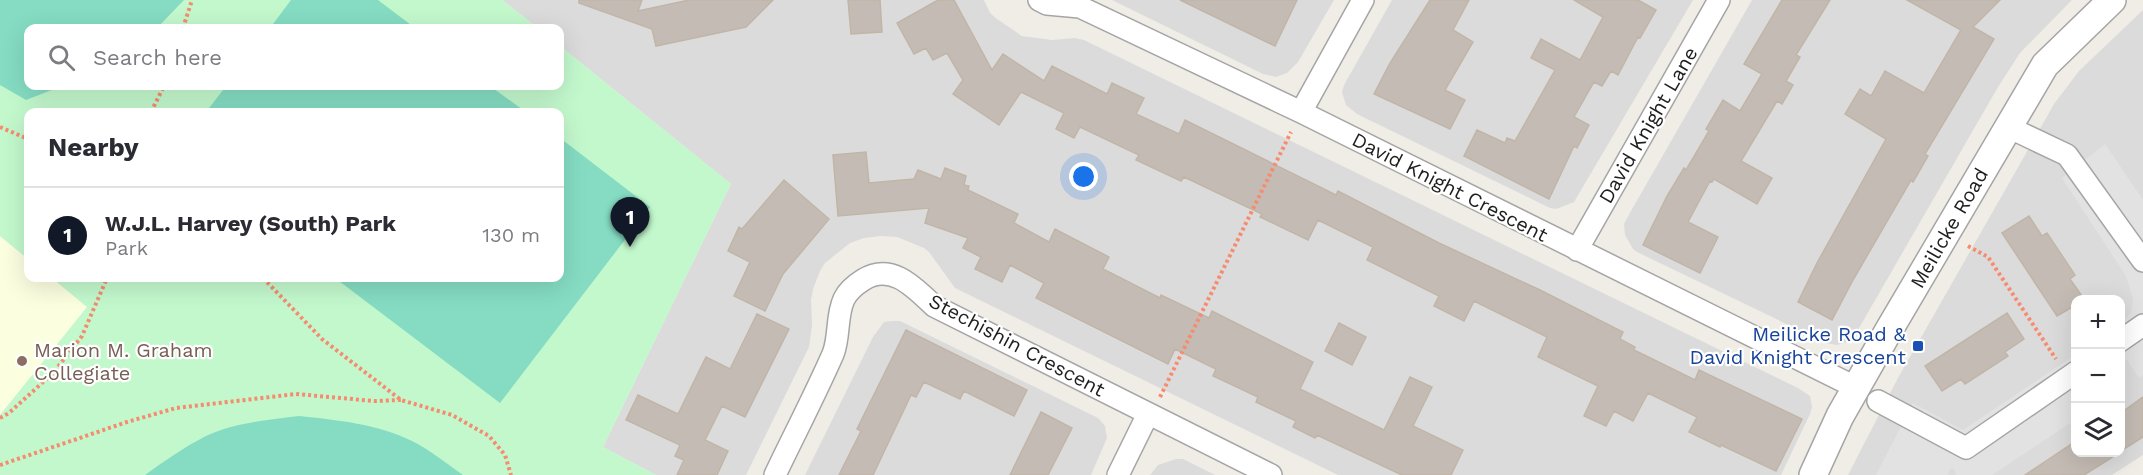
<!DOCTYPE html>
<html lang="en">
<head>
<meta charset="utf-8">
<style>
	:root { --surface:#fff; --page:#f7f7f7; --text:#2b2b33; --muted:#7c7c81; --line:#e1e1e2; --accent:#111827 }
	body { margin:0; font-family:"Work Sans",sans-serif; background:var(--page); color:var(--text) }
	.controls { position:absolute; right:18px; bottom:18px; display:grid; overflow:hidden; border-radius:12px; box-shadow:0 6px 24px #0002 }
	.controls button { width:54px; height:54px; display:grid; place-items:center; padding:0; border:0; border-bottom:2px solid var(--line); background:var(--surface); color:var(--text); font:30px sans-serif }
	.you { position:absolute; left:1084px; top:177px; width:21px; height:21px; margin:-15px; border:4px solid #fff; border-radius:50%; background:#1a73e8; box-shadow:0 0 0 9px #1a73e833 }
	.badge { display:grid; place-items:center; width:39px; height:39px; border-radius:50%; background:var(--accent); color:#fff; font-size:20px; font-weight:700 }
	.pin { position:absolute; translate:-50% -50px; filter:drop-shadow(0 2px 3px #0008) }
	.pin::after { content:''; position:absolute; top:32px; width:21px; height:18px; background:inherit; clip-path:polygon(0 0,100% 0,50% 100%) }
	.list { margin:0; padding:0; list-style:none }
	h2 { display:flex; justify-content:space-between; align-items:center; height:78px; margin:0; padding:0 24px; font-size:26px }
	h2 small { font-size:20px; font-weight:400; color:var(--muted) }
	.list li { display:grid; grid-template-columns:39px 1fr auto; gap:18px; align-items:center; box-sizing:border-box; height:96px; padding:0 24px; border-top:2px solid var(--line) }
	.list b { display:block; font-size:22px; white-space:nowrap }
	.list p { margin:0; font-size:20px; white-space:nowrap; color:var(--muted) }
	.list em { font-size:20px; font-style:normal; color:var(--muted) }
	.icon { flex:none; width:33px; height:33px; fill:none; stroke:currentColor; stroke-width:2; stroke-linecap:round; stroke-linejoin:round }
	.map { position:relative; flex:none; width:2143px; height:475px; overflow:hidden }
	.search { position:absolute; background:var(--surface); box-shadow:0 6px 24px #0002; left:24px; top:24px; width:540px; height:66px; display:flex; align-items:center; gap:15px; box-sizing:border-box; padding:0 21px; border-radius:12px; color:var(--muted); font-size:22px }
	.panel { position:absolute; background:var(--surface); box-shadow:0 6px 24px #0002; left:24px; top:108px; width:540px; height:174px; border-radius:12px }
	.map>svg:first-child { display:block }
</style>
</head>
<body>
<div class="map">
<svg width="2143" height="475" viewBox="0 0 2143 475">
	<rect width="100%" height="100%" fill="#efede5"/>
	<!-- residential -->
	<path fill="#dcdbdb" fill-rule="evenodd" d="M502 0H984L990 13 997 19 1022 36 1052 40 1075 38 1084 40 1798 388 1810 396 1812 407 1810 414 1781 475H1338L955 288 929 252 924 248 897 237 881 236 864 238 850 243 825 263 820 271 813 289 811 300 812 325 809 347 746 475H656L603 447 731 184 560 46V28H538Z
		M1112 0H1334L1298 62 1287 73 1276 77 1263 74Z
		M1392 0H1693L1574 202 1556 209 1550 208 1357 114 1346 105 1342 92 1344 85Z
		M1752 0H2072L2020 53 1998 87 1855 335 1847 342 1837 345 1826 343 1637 252 1633 249 1625 235 1624 224 1631 211Z
		M2143 10V455L2112 475H1848L1898 378 2054 104 2079 71ZM2076 300H2120V452H2076Z
		M892 321H900L1098 418 1105 426 1107 438 1091 475H805L873 337 884 322Z
		M1176 459H1183L1215 475H1150L1158 465Z"/>
	<!-- education -->
	<path fill="#fbfedf" d="M0 236 28 259V278H52L88 307 0 415Z"/>
	<!-- park -->
	<path fill="#c3f8cd" d="M0 0H502L538 28H28V86H560V46L731 184 603 447 656 475H0V415L87 307 52 278H560V112H28V259L0 236Z"/>
	<!-- pitch -->
	<path fill="#85dcc3" d="M0 0H184L157 28H28V86H62L26 100 0 85Z
		M291 0H378L415 28H270Z
		M226 86H490L526 112H206Z
		M560 138 650 207 500 403 335 278H560Z
		M299 416C337 420 378 424 412 441 430 450 447 464 463 475H145C164 461 183 448 204 437 232 423 268 420 299 416Z"/>
	<!-- parking -->
	<path fill="#e2e2e2" d="M2105 144 2143 200V375L2139 378 2127 360 2121 364V325L2131 313 2133 299 2126 276 2062 178Z
		M2075 355V420L1992 475H1957L1952 467 1947 475H1876L1913 403 1963 430Z"/>
	<!-- building -->
	<path fill="#c4bcb4" stroke="#c0b5a7" stroke-width="1.5" d="M579 0H642L638 11 689 0H773L746 27 656 46 652 29 579 3Z
		M848 0H880L882 32 851 34Z
		M938 0H954L992 70 1003 54 1044 81 1052 66 1107 94 1112 83 1144 98 1136 114 1179 134 1185 120 1336 195 1338 191 1439 243 1540 290 1623 332 1620 339 1635 347 1634 350 1695 380 1699 370 1802 419 1776 471 1721 445 1720 447 1689 432 1697 417 1648 393 1633 421 1614 411 1606 426 1584 416 1598 386 1538 357 1547 337 1474 301 1464 321 1434 306 1439 296 1367 260 1373 247 1318 220 1308 240 1260 217 1262 214 1184 177 1181 181 1136 160 1139 155 1080 127 1074 138 1056 129 1064 113 1021 92 999 125 953 94 963 80 947 53 933 60 926 48 914 54 897 23Z
		M1180 0H1297L1275 46Z
		M1430 0H1469L1453 30 1473 42 1445 90 1465 100 1450 129 1374 94 1390 63Z
		M1574 0H1638L1656 10 1640 38 1638 37 1618 75 1611 71 1602 86 1594 82 1574 117 1589 125 1577 148 1574 146 1549 199 1464 156 1477 130 1505 143 1507 138 1515 141 1555 70 1531 58 1541 39 1580 60 1603 17Z
		M1782 0H1830L1796 55 1800 57 1786 81 1793 85 1782 104 1777 101 1741 161 1772 178 1757 204 1714 179 1712 182 1710 181 1688 222 1718 237 1700 273 1643 245 1667 196 1684 168 1686 170 1709 131 1706 129 1723 100 1740 111 1762 74 1744 64Z
		M1907 0H2000L1973 27 1994 39 1925 154 1928 156 1913 182 1911 180 1853 280 1832 320 1798 302 1817 263 1886 139 1845 114 1860 89 1871 96 1885 71 1924 93 1961 30Z
		M866 152 869 183 914 179 918 170 941 179 945 168 966 176 964 185 969 186 968 190 1018 214 1014 223 1049 242 1055 229 1109 257 1103 269 1160 298 1161 295 1209 318 1212 311 1313 362 1300 389 1384 430 1410 377 1432 387 1413 426 1463 450 1451 475H1402L1317 435 1315 438 1293 427 1296 421 1256 402 1258 397 1213 376 1216 369 1175 349 1168 364 1036 298 1044 283 1010 265 1002 282 975 269 981 257 963 248 968 238 925 223 929 208 838 216 833 155Z
		M784 180 829 219 783 274 765 311 734 296 750 262 728 251 739 227 742 229Z
		M2029 216 2042 236 2047 233 2075 275 2070 279 2084 299 2076 300V305L2057 316 2002 233Z
		M2007 313 2024 339 2005 352 2008 356 1965 384 1961 379 1942 391 1925 366Z
		M757 314 789 329 745 417 722 406 705 440 728 451 717 475H677L684 460 675 456 680 445 626 420 638 395 678 414 706 357 730 369Z
		M1339 323 1366 337 1352 365 1325 351Z
		M906 330 1027 390 1014 416 964 391 960 399 924 382 916 397 911 395 873 475H839L861 431 857 429Z
		M2143 397V437L2121 451V413Z
		M1041 412 1072 428 1048 475H1010Z
		M2076 441V453H2119L2084 475H2025Z"/>
	<g fill="none" stroke-linecap="round" stroke-linejoin="round">
		<defs>
			<path id="minor" d="M1039 0 1047 4 1080 7 1301 112 1857 388
				M1301 112 1363 0
				M2008 127 2067 155 2143 261
				M1577 250 1719 0
				M2120 341 2143 325
				M1878 401 1966 448 2076 372
				M775 475C794 435 815 395 833 354 840 337 836 316 844 299 848 291 855 285 863 280 891 262 914 287 934 306L1271 475
				M1118 475 1148 414"/>
			<path id="tertiary" d="M1813 475 1840 416 1889 330 2045 65 2112 0"/>
		</defs>
		<!-- minor casing -->
		<use href="#minor" stroke="#a5a5a5" stroke-width="24"/>
		<!-- tertiary casing -->
		<use href="#tertiary" stroke="#a5a5a5" stroke-width="30"/>
		<!-- path -->
		<path stroke="#f68b6f" stroke-width="4" stroke-dasharray="3 3" stroke-linecap="butt" d="M183 28 192 0
			M151 112 164 86
			M0 127 28 139
			M1968 246 1988 257 2056 359
			M263 278 322 339 401 400 452 415 489 436 505 455 511 475
			M1160 397 1291 132
			M0 418 9 413 53 373 82 336 107 278
			M0 465 127 422 176 408 296 394 374 401 401 400"/>
		<!-- minor -->
		<use href="#minor" stroke="#fff" stroke-width="21"/>
		<!-- tertiary -->
		<use href="#tertiary" stroke="#fff" stroke-width="27"/>
	</g>
	<!-- markers -->
	<rect fill="#1a4fb4" stroke="#fff" stroke-width="2" x="1912" y="340" width="12" height="12" rx="3"/>
	<circle fill="#8d6e63" stroke="#fff" stroke-width="2" cx="22" cy="361" r="6"/>
	<g text-anchor="middle" dominant-baseline="central" stroke-width="4.5" stroke-linejoin="round" paint-order="stroke">
		<!-- street labels -->
		<g font-size="20" fill="#1e1e1e" stroke="#fff">
			<text transform="translate(1648 125) rotate(-60)">David Knight Lane</text>
			<text transform="translate(1450 187) rotate(27)">David Knight Crescent</text>
			<text transform="translate(1949 228) rotate(-60)">Meilicke Road</text>
			<text transform="translate(1017 345) rotate(28)">Stechishin Crescent</text>
		</g>
		<!-- transit labels -->
		<g font-size="20" fill="#164399" stroke="#fff" text-anchor="end">
			<text x="1906" y="334">Meilicke Road &amp;<tspan x="1906" dy="23">David Knight Crescent</tspan></text>
		</g>
		<!-- education labels -->
		<g font-size="20" fill="#785e54" stroke="#fff" text-anchor="start">
			<text x="34" y="350">Marion M. Graham<tspan x="34" dy="23">Collegiate</tspan></text>
		</g>
	</g>
</svg>
<div class="controls">
<button>+</button>
<button>−</button>
<button><svg class="icon" aria-label="layers" viewBox="0 0 24 24"><path d="M12 4l9 5-9 5-9-5zM3 14l9 5 9-5"/></svg></button>
</div>
<div class="you"></div>
<div class="pin badge" style="left:630px;top:247px">1</div>
<div class="search"><svg class="icon" aria-label="search" viewBox="0 0 24 24"><circle cx="10" cy="10" r="6"/><path d="M15 15l6 6"/></svg>Search here</div>
<section class="panel">
<h2>Nearby<small></small></h2>
<ul class="list">
<li><span class="badge">1</span><div><b>W.J.L. Harvey (South) Park</b><p>Park</p></div><em>130 m</em></li>
</ul>
</section>
</div>
</body>
</html>
